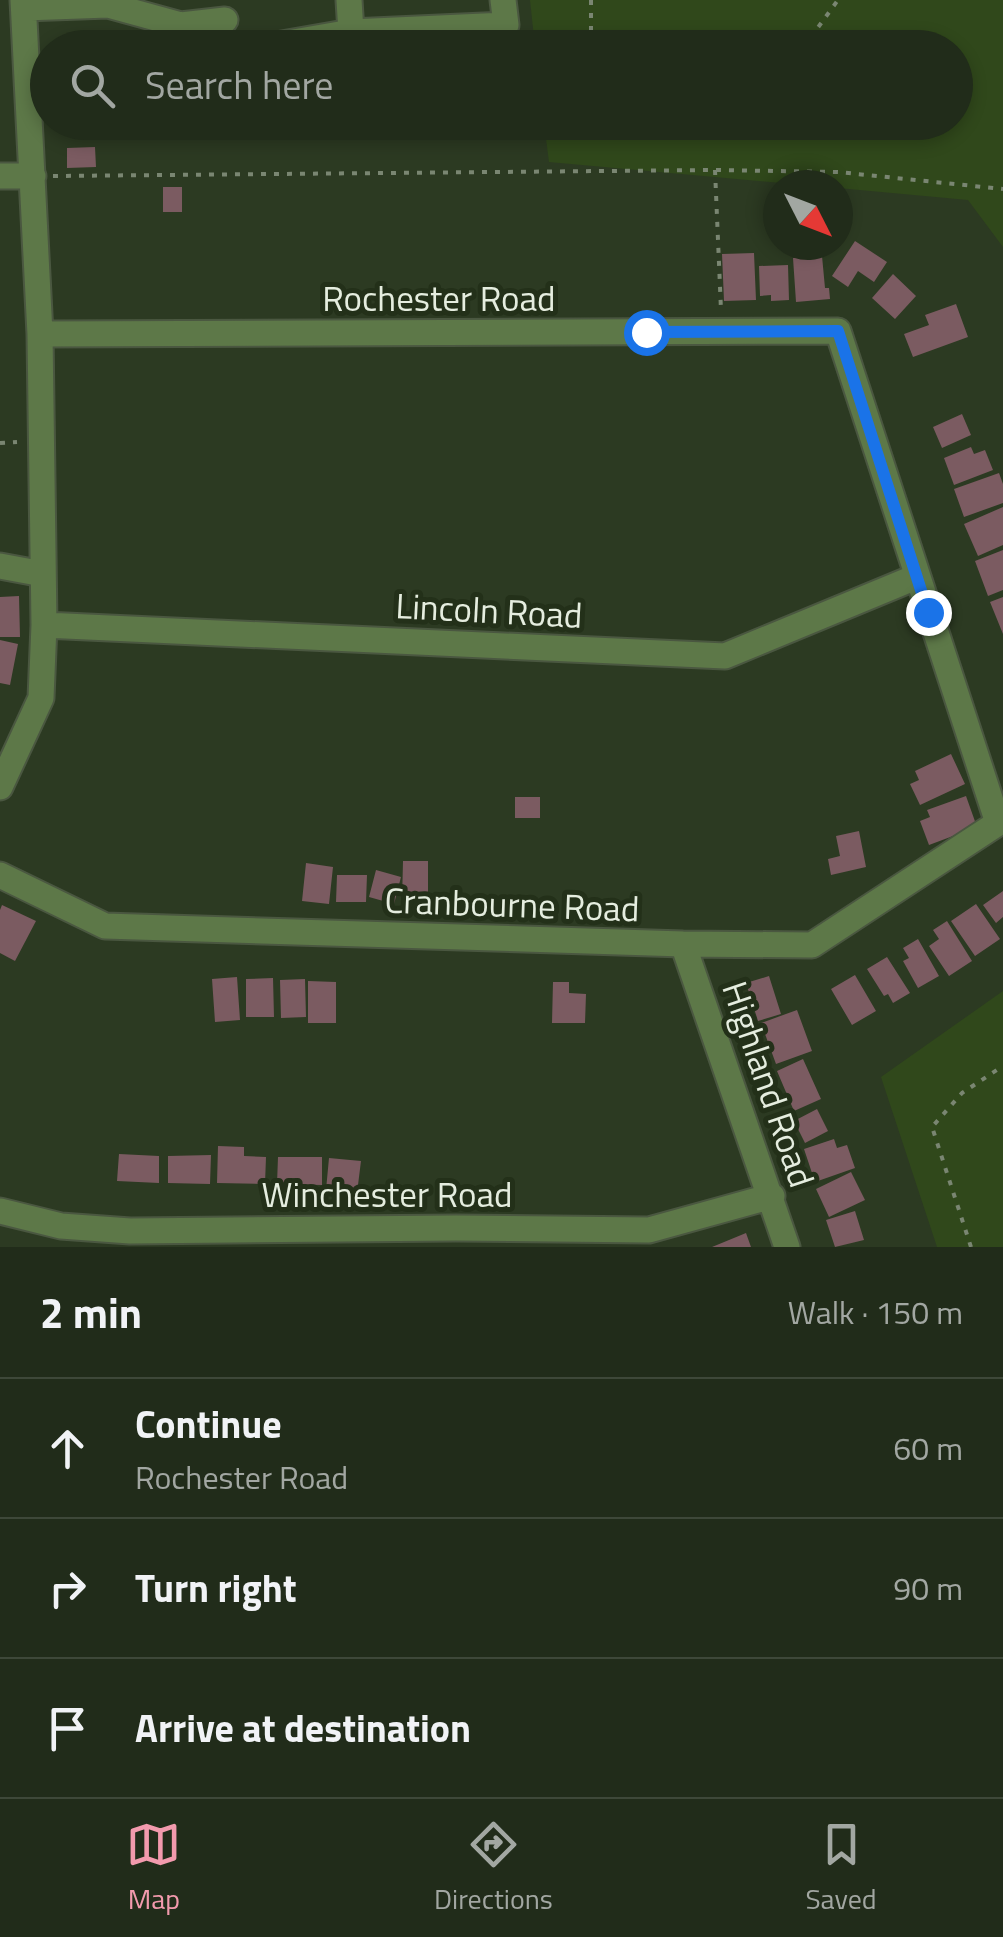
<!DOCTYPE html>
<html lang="en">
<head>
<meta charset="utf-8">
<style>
	:root { --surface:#212c1a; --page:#293423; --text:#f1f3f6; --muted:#a2a7a2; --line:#3e4839; --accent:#f29aad }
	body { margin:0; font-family:"Titillium Web",sans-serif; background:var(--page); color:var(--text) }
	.compass { position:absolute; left:763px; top:170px; width:90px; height:90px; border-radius:50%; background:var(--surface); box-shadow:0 5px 15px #0003; rotate:132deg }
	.stop { position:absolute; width:30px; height:30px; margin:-22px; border:8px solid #1a73e8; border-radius:50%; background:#fff }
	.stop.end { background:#1a73e8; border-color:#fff; box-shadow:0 2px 10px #0008 }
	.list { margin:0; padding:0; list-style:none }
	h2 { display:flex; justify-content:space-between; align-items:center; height:130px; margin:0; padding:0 40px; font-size:42px }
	h2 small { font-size:32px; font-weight:400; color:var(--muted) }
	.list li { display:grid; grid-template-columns:65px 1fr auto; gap:30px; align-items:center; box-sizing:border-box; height:140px; padding:0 40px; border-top:2px solid var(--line) }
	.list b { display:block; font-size:38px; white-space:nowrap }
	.list p { margin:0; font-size:32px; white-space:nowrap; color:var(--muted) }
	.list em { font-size:32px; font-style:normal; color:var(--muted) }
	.icon { flex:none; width:55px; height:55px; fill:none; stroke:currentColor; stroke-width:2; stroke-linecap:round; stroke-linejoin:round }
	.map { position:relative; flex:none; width:1003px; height:1247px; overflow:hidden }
	.search { position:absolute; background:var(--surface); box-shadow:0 5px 15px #0003; left:30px; right:30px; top:30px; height:110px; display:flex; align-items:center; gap:25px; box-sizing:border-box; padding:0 35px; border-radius:55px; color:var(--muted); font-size:38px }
	.sheet { height:550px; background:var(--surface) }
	nav { display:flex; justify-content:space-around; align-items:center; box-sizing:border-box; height:140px; border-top:2px solid var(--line); background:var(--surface); font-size:28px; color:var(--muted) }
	nav a { display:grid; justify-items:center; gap:5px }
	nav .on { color:var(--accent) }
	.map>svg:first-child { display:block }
</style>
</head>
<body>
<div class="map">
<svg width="1003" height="1247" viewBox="0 0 1003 1247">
	<rect width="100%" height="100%" fill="#2c3a22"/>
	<!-- green -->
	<path fill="#30481b" d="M530 0H1003V247L968 200 838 188V185H803L549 162 544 123 956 122V48L535 47Z
		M1003 991V1247H937L881 1077Z"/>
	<!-- building -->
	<path fill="#7b5b61" d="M163 37V48H121L120 39Z
		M95 147 96 167 67 168V148Z
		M163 187H182V212H163Z
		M855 241 887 262 874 282 858 271 848 287 832 276Z
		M754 253 756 300 724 301 722 254Z
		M822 256 825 288H829L830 299 796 302 793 258Z
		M788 265 789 300 771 301V295L760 296 759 266Z
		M893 274 916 296 895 319 872 298Z
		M956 304 968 337 913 357 904 334 929 325 925 315Z
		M962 414 971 435 942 448 933 427Z
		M971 447 974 454 985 450 993 470 954 485 944 458Z
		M999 473 1003 484V503L964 517 954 489Z
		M1003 507V545L978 556 964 524Z
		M1003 550V590L988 596 975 561Z
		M19 596 20 637H0V597Z
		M1003 597V634L990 602Z
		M0 640 18 644 10 685 0 683Z
		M951 754 965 784 920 805 910 784 919 780 915 771Z
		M966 796 977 827 929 845 920 821 930 817 927 810Z
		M515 797H540V818H515Z
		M859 831 866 867 831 875 828 859 840 856 836 836Z
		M403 861H428V901H402Z
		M306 863 333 867 329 904 302 901Z
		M376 870 401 877 394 904 369 897Z
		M337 875H367L366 902H336Z
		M1003 891V917L996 923 983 905Z
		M976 904 1000 939 975 956 951 921Z
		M2 905 36 921 15 961 0 953V910Z
		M947 921 972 961 949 976 929 946 939 939 933 930Z
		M918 939 939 976 918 988 903 961 909 958 903 948Z
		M887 957 910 993 893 1003 888 994 884 996 867 969Z
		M855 975 876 1011 852 1025 831 989Z
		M769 976 781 1014 758 1021 746 983Z
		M237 977 240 1020 215 1022 212 979Z
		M273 978 274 1017H246V979Z
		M305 979 306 1017 281 1018 280 980Z
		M308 981 336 982V1023H308Z
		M553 982H569V993L586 994 585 1023H552Z
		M797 1010 812 1051 776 1064 761 1023Z
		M803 1059 821 1099 794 1111 777 1071Z
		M817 1109 828 1131 805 1143 794 1121Z
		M834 1139 837 1148 847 1145 855 1168 815 1182 804 1149Z
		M218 1146 244 1147V1156L266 1157 265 1184 217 1183Z
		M119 1154 159 1156V1183L117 1181Z
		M211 1155 210 1184 168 1183V1156Z
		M278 1157H322V1185L277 1184Z
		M329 1158 361 1161 357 1193 326 1190Z
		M851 1172 865 1200 829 1217 816 1189Z
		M855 1211 864 1240 835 1247 826 1220Z
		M746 1233 751 1247H712Z"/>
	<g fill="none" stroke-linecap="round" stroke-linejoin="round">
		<defs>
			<path id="minor" d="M349 0 351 32
				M24 8 108 5 181 25 225 20
				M259 48 351 32 506 25 503 0
				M0 176H33
				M0 566 43 574
				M44 625 725 656 916 577
				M0 787 41 698 44 625 40 334 23 0
				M0 875 105 926 683 944 812 945 998 823 838 331 40 334
				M683 944 787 1247
				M0 1211 61 1226 130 1231 456 1228 649 1230 772 1196"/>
		</defs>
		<!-- minor casing -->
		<use href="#minor" stroke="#4a5740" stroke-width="29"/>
		<!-- path -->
		<path stroke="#7a8672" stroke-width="4" stroke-dasharray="5 8" stroke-linecap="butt" d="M591 0V48
			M803 48 838 0
			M694 122 714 128 741 122
			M715 170 721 310
			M53 176 715 170 838 172 1003 189
			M0 443 17 442
			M971 1247 932 1127 962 1093 1003 1066"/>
		<!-- minor -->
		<use href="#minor" stroke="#5d7848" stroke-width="25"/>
	</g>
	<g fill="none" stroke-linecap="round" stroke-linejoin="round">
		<!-- route -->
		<path stroke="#1a73e8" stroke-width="12" d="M646 332 838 331 928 612"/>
	</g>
	<g text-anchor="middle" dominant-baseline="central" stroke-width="10" stroke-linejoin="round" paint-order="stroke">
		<!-- street labels -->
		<g font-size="35" fill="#e5eddf" stroke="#233019">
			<text x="439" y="298">Rochester Road</text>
			<text transform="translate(489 610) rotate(3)">Lincoln Road</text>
			<text transform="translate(512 904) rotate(2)">Cranbourne Road</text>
			<text transform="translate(769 1084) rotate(71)">Highland Road</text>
			<text x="387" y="1194">Winchester Road</text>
		</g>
	</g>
</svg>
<svg class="compass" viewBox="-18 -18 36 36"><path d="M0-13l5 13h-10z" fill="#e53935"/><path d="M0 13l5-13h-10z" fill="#a2a7a2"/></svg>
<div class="stop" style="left:646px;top:332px"></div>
<div class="stop end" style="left:928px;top:612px"></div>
<div class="search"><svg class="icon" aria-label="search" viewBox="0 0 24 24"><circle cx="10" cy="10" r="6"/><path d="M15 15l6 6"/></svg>Search here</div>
</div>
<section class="sheet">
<h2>2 min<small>Walk · 150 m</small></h2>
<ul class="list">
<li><svg class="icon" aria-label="ahead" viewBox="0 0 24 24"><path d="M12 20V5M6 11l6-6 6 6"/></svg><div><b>Continue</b><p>Rochester Road</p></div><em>60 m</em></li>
<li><svg class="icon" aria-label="right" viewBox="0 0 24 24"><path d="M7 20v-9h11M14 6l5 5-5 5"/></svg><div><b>Turn right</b></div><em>90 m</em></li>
<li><svg class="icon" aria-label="arrive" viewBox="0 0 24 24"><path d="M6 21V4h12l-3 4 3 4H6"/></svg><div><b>Arrive at destination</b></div></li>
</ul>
</section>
<nav>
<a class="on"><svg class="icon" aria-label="map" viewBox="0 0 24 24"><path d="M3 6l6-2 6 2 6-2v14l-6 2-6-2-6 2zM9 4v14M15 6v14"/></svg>Map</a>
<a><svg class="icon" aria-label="directions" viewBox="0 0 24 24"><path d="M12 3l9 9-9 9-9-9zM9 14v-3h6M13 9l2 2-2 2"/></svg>Directions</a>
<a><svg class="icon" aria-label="saved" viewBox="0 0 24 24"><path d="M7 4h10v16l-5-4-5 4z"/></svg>Saved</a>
</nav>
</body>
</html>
